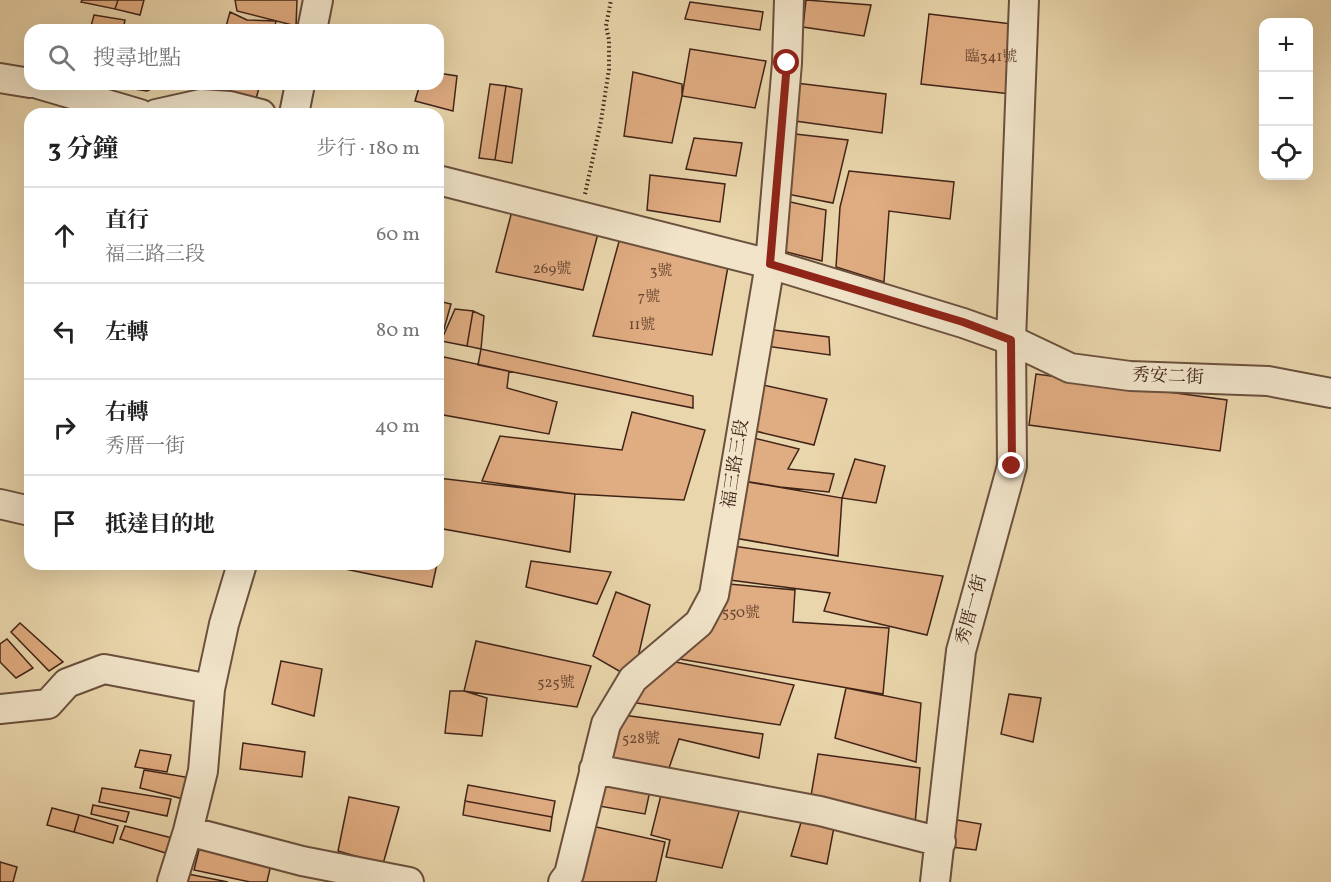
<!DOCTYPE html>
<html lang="zh-TW">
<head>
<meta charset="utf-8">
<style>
	:root { --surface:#fff; --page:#f6f6f6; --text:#222; --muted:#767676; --line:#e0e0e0 }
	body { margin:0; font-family:Vollkorn,"Noto Serif TC",serif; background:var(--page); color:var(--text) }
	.controls { position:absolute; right:18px; top:18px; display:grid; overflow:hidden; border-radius:12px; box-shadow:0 6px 24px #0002 }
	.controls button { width:54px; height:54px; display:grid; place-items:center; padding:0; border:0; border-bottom:2px solid var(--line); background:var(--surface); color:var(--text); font:30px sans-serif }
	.stop { position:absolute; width:18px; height:18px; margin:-14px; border:4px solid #8f2418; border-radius:50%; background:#fff }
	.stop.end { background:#8f2418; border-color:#fff; box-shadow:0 2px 6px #0008 }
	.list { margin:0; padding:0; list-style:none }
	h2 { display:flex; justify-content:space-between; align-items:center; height:78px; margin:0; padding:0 24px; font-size:26px }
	h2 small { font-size:20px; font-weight:400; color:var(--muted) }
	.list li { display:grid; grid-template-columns:39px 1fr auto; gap:18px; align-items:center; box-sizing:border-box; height:96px; padding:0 24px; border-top:2px solid var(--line) }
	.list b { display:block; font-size:22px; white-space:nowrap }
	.list p { margin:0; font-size:20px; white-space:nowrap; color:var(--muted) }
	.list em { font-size:20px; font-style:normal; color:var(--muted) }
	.icon { flex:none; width:33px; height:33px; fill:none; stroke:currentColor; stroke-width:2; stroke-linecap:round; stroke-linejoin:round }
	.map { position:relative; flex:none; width:1331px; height:882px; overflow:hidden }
	.search { position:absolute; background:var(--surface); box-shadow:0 6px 24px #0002; left:24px; top:24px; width:420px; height:66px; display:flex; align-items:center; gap:15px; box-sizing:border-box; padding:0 21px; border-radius:18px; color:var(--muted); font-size:22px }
	.panel { position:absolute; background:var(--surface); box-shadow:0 6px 24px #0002; left:24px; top:108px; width:420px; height:462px; border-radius:18px }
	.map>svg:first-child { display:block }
</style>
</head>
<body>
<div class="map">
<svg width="1331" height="882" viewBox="0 0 1331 882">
	<rect width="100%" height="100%" fill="#ead6ac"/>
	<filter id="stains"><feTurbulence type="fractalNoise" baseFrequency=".00333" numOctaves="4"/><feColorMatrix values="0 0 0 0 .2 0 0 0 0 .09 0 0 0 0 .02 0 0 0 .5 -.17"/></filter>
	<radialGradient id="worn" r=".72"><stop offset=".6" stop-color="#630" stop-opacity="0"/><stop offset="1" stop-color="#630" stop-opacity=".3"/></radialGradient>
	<!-- building -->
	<path fill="#e0ac81" stroke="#412418" stroke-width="1.5" d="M82 0H118L115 9 81 2Z
		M118 0H144L140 15 115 9Z
		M235 0H297L296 26 237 11Z
		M806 0 871 5 864 36 803 27Z
		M690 2 763 12 760 30 685 19Z
		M230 12 247 20 276 21 274 30H225Z
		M929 14 1029 26 1021 95 921 84Z
		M94 15 125 20 123 30H90Z
		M690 49 766 61 755 108 682 96Z
		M633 72 682 84V96L672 143 624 136Z
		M438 73 457 76 453 111 415 101 420 84H438Z
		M796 83 886 94 882 133 788 120Z
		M115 84H161L147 91 115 86Z
		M210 84H260L256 99 208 91Z
		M490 84 506 86 495 160 479 158Z
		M506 86 522 89 512 163 495 160Z
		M786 133 848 140 833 203 772 191Z
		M694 138 742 143 736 176 686 169Z
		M849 171 954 182 950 219 889 211 884 282 836 267 840 207Z
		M650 175 725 184 720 222 647 210Z
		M773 198 826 210 822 261 763 246Z
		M512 211 600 226 583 290 496 272Z
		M620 238 729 261 712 355 593 336Z
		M438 301 451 304 444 329 438 327Z
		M455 309 473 311 467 346 441 341Z
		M473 311 484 316 481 349 467 346Z
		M758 328 829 337 830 355 751 344Z
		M481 349 693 396V408L478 365Z
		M444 357 509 371 507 388 557 402 549 434 438 414V370Z
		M1036 374 1227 400 1220 451 1029 425Z
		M750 382 827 399 814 445 734 426Z
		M632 412 705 430 684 500 575 494 482 481 500 436 622 450Z
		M737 434 799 449 788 469 834 474 829 492 780 487 725 478Z
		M855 459 885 466 876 503 842 498Z
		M438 478 575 494 570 552 438 528Z
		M725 478 842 498 838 556 723 536Z
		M726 545 943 576 927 635 824 611 830 593 722 579Z
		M531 561 611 572 597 604 526 587Z
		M321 564H437L432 587Z
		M729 584 795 590 793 622 889 628 883 694 668 657Z
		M616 592 650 605 633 679 593 656Z
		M20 623 63 662 49 671 11 632Z
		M7 639 33 668 16 678 0 662V644Z
		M476 641 591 666 577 707 464 691Z
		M660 659 794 685 780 725 617 700Z
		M281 661 322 669 314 716 272 704Z
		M846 688 921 703 916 762 835 738Z
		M450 691H464L487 698 482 736 445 733Z
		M1009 694 1041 698 1033 742 1001 734Z
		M608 713 763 734 759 758 679 739 668 771 598 758Z
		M243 743 305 752 302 777 240 769Z
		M140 750 171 755 167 772 135 767Z
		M818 754 920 768 915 824 810 802Z
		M144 770 197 779 191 801 140 788Z
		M600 780 651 786 645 814 593 805Z
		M468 785 555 801 552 817 465 801Z
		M102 788 171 799 167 816 99 802Z
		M662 791 741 805 722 868 666 857 670 840 651 835Z
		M349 797 399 807 383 864 338 851Z
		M465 801 552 817 550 831 463 815Z
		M93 805 129 812 126 822 91 814Z
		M52 808 79 815 74 832 47 825Z
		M79 815 118 826 113 843 74 832Z
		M934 816 981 824 976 850 926 844Z
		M802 819 835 822 827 864 791 856Z
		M578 823 665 842 656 882H553Z
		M125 826 188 842 182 858 120 839Z
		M200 846 272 860 267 882H250L194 870Z
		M0 862 17 867 13 882H0Z
		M188 874 228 882H185Z"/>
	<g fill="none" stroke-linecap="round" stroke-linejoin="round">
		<defs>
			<path id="minor" d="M312 30 318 0
				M0 78 30 83
				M38 84 140 114
				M156 114 201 104 230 106 261 114
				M294 114 300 84
				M438 180 770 264 963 323 1011 340 1070 368 1130 376 1268 381 1331 393
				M0 504 30 511
				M0 709 48 704 67 683 104 669 210 689 224 624 242 564
				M594 769 820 811 941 842
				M188 831 302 861 409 882
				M172 882 188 831 203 771 210 689
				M563 882 569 874 606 724 633 679 699 623 714 595 770 264 787 63 789 0
				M935 882 961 651 1012 466 1011 340 1024 0"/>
		</defs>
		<!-- minor casing -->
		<use href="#minor" stroke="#6b503d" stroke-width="32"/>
		<!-- path -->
		<path stroke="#412418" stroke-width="4" stroke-dasharray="1.5 3" stroke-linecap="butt" d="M585 194 601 121 609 69V40L606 26 611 0"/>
		<!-- minor -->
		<use href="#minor" stroke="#f1e4c9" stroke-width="28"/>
	</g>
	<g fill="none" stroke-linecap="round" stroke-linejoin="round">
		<!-- route -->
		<path stroke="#8f2418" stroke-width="8" d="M787 63 770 264 963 322 1011 340 1012 466"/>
	</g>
	<g text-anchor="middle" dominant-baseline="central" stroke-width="4.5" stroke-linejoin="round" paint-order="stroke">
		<!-- number labels -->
		<g font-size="15" fill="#694632">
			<text x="991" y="57">臨341號</text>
			<text x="552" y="269">269號</text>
			<text x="661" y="271">3號</text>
			<text x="649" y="297">7號</text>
			<text x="642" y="325">11號</text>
			<text x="741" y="613">550號</text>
			<text x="556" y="683">525號</text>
			<text x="641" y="739">528號</text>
		</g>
		<!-- street labels -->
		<g font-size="18" fill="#412418" stroke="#f1e4c9">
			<text transform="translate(1168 377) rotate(2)">秀安二街</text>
			<text transform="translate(736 464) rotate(-81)">福三路三段</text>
			<text transform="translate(972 610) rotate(-75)">秀厝一街</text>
		</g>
	</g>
	<rect width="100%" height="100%" filter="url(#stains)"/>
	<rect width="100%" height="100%" fill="url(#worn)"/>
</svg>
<div class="controls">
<button>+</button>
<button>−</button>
<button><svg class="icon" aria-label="locate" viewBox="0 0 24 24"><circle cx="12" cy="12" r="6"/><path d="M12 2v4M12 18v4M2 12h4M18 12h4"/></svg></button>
</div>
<div class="stop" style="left:787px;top:63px"></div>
<div class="stop end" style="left:1012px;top:466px"></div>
<div class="search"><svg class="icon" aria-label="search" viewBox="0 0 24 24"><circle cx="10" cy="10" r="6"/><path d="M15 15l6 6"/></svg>搜尋地點</div>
<section class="panel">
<h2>3 分鐘<small>步行 · 180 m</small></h2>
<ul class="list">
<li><svg class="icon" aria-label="ahead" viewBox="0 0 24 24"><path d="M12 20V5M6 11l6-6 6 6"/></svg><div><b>直行</b><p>福三路三段</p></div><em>60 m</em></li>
<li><svg class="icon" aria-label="left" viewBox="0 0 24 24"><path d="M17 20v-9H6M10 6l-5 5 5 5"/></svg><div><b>左轉</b></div><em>80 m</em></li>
<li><svg class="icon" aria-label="right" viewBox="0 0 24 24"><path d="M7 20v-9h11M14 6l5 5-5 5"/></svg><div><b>右轉</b><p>秀厝一街</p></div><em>40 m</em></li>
<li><svg class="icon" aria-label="arrive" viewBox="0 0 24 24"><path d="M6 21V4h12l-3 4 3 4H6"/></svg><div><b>抵達目的地</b></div></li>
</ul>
</section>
</div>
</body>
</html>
